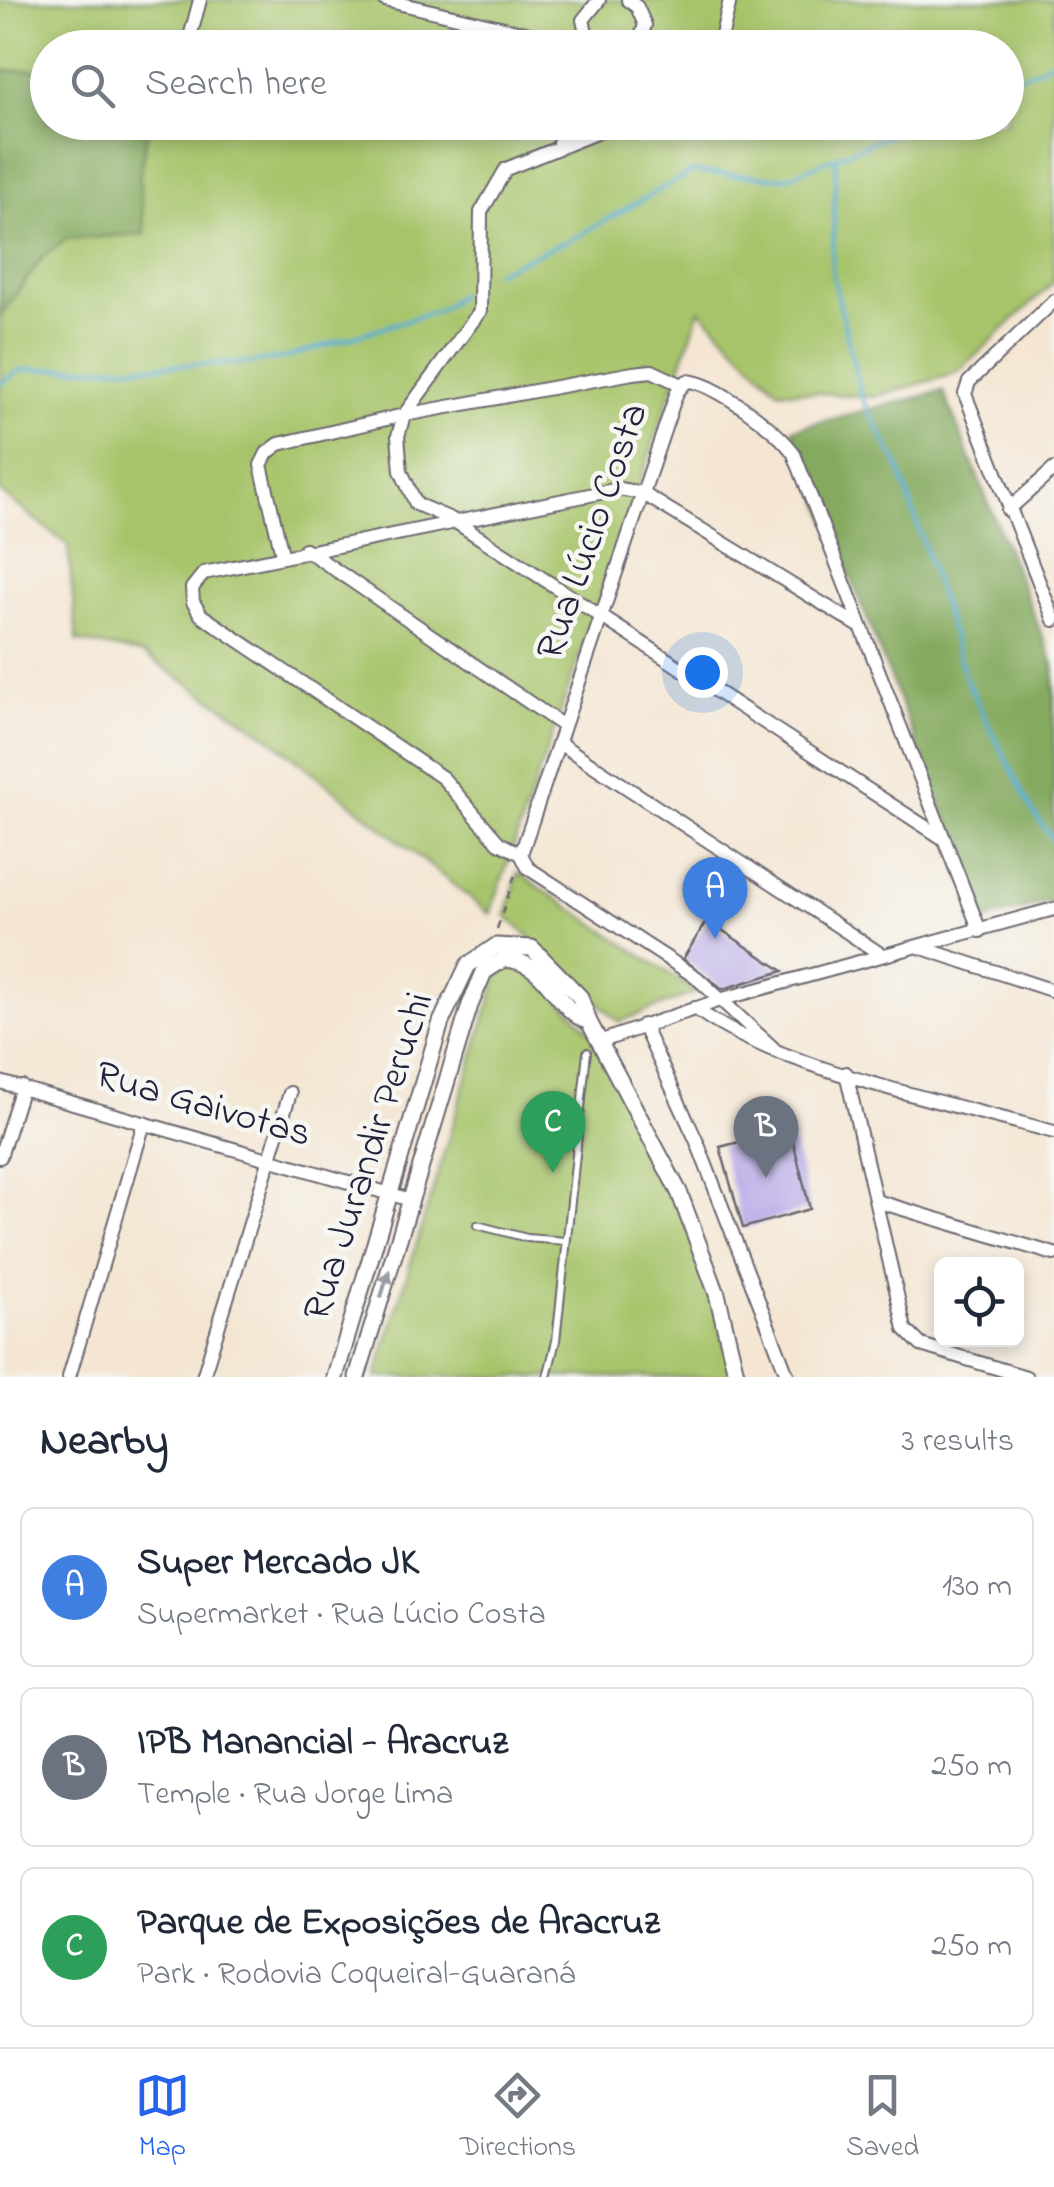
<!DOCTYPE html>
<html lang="en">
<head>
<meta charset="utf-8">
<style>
	:root { --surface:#fff; --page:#f2f2f3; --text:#1f2937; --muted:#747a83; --line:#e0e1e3; --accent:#2563eb }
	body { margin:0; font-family:"Indie Flower",sans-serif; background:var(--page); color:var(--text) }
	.controls { position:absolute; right:30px; bottom:30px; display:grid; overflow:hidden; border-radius:15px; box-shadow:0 5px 15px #0003 }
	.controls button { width:90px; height:90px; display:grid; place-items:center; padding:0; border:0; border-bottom:2px solid var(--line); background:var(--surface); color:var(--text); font:50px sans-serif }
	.you { position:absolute; left:702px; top:672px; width:35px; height:35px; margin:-25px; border:8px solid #fff; border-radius:50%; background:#1a73e8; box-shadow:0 0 0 15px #1a73e833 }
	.badge { display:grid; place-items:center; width:65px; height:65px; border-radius:50%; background:var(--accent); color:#fff; font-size:32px; font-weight:700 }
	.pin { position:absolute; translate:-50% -82px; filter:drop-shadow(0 2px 5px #0008) }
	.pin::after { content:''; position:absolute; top:52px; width:35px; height:30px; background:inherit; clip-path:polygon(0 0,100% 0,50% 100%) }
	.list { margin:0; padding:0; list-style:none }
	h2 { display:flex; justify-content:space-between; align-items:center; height:130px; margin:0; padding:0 40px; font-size:42px }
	h2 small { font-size:32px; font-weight:400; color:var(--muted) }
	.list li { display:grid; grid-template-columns:65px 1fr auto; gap:30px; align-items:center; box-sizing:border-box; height:160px; margin:0 20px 20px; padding:0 20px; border:2px solid var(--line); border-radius:15px }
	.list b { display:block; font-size:38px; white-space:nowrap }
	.list p { margin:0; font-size:32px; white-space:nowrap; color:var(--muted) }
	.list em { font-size:32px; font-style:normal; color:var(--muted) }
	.icon { flex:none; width:55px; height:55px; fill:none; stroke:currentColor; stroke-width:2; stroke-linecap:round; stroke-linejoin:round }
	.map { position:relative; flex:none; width:1054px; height:1377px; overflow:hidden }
	.search { position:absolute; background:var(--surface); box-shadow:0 5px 15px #0003; left:30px; right:30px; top:30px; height:110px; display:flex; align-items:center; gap:25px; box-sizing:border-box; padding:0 35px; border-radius:55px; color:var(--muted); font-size:38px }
	.sheet { height:670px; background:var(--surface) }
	nav { display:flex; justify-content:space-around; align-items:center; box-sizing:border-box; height:140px; border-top:2px solid var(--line); background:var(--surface); font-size:28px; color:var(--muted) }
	nav a { display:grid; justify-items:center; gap:5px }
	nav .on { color:var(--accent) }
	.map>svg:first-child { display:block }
</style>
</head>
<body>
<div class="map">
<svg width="1054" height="1377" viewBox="0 0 1054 1377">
	<rect width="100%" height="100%" fill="#f6f6f2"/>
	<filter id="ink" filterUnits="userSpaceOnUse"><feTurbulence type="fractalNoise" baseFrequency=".01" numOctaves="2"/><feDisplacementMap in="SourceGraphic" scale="20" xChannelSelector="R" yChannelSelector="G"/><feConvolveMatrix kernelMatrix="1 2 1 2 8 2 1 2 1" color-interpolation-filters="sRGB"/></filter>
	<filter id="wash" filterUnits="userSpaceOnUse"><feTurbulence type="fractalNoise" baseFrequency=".0048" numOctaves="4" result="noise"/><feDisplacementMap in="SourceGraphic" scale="40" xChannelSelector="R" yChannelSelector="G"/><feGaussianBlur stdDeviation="2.25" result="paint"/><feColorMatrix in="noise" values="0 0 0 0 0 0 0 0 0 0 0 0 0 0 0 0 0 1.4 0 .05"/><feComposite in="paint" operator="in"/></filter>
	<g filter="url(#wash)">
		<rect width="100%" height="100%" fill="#f4e6d3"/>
		<!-- green -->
		<path fill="#a7c46b" stroke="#647353" stroke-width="2.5" d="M0 0H1054V282L957 373 874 397 778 390 700 310 490 914 265 734 143 654 77 641 68 545 0 492V316L43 257 66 239 145 234 139 179 149 123 1006 122V48H48L47 69 0 71Z
			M518 873 697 992 619 1022 506 915Z
			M522 959 594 1035 698 1239 733 1377H376L498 975 505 965Z"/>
		<!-- forest -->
		<path fill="#85aa5f" stroke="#54664d" stroke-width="2.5" d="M47 69 48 122 149 123 139 179 145 234 66 239 43 257 0 316V71Z
			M943 391 1054 665V900L986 920 792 429Z"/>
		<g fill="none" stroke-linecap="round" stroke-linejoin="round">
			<!-- stream -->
			<path stroke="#54add1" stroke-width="4" d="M1006 83 1054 61
				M836 159 832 271 861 396 899 467 967 682 1033 812 1054 841
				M495 272 574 238 692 172 785 178 921 122
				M0 384 20 370 251 363 288 357 440 310 459 295"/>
		</g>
		<g id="blocks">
			<!-- building -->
			<path fill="#ac9ae6" d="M707 920 783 971 723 989 683 959Z
				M790 1129 810 1209 743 1228 720 1147Z"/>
		</g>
	</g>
	<g filter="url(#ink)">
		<use href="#blocks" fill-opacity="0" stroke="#6c6770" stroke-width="2.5"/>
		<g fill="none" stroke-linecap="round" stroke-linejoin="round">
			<defs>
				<path id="service" d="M477 1225 527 1238 566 1241
					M547 1377 556 1341 587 1052"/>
				<path id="minor" d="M385 0 542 37 535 48
					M628 0 637 7 645 25 637 48
					M542 37 590 47
					M187 48 200 0
					M590 48 583 20 599 0
					M719 48 730 0
					M623 122 506 169 481 212 480 311 404 415 398 436 401 471 416 504 451 519 944 839
					M559 142 579 122
					M1054 301 969 382 965 394 1054 620
					M1008 510 1054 469
					M305 549 562 725
					M282 554 261 465 267 453 279 444 404 415 633 373 652 371 682 385
					M559 743 882 955
					M521 854 499 843 443 778 201 615 193 602 192 588 204 573 619 489 642 493 859 626
					M919 947 1054 991
					M695 1008C773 1068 955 1104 1054 1132
					M643 1025 697 1142 788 1377
					M599 1042 723 999 1054 909
					M773 1048 696 977 528 868 521 854 677 392 687 381C714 382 780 431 794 454L980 931
					M846 1073 905 1329 921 1345 1026 1377
					M0 1082 411 1200
					M0 1157 22 1087
					M876 1201 1054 1254
					M69 1377 144 1123
					M203 1377 290 1093"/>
				<path id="tertiary" d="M335 1377 441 1022 468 965 496 946 532 948 580 997 589 1022 679 1192 717 1294 737 1377
					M357 1377 470 1005 484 972 504 959C549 961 553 1008 589 1022"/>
			</defs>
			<!-- service casing -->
			<use href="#service" stroke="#6c6770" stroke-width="10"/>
			<!-- minor casing -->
			<use href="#minor" stroke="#6c6770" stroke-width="16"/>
			<!-- tertiary casing -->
			<use href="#tertiary" stroke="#6c6770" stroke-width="19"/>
			<!-- path -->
			<path stroke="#6c6770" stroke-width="2.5" stroke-dasharray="8 8" stroke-linecap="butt" d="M497 929 515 875"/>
			<!-- service -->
			<use href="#service" stroke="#fff" stroke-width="6"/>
			<!-- minor -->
			<use href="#minor" stroke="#fff" stroke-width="12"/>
			<!-- tertiary -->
			<use href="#tertiary" stroke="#fff" stroke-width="15"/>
		</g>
		<!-- one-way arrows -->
		<defs><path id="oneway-solid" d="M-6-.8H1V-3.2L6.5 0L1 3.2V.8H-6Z" transform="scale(2.5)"/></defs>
		<use fill="#9c9ca7" href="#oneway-solid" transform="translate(385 1284) rotate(-73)"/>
	</g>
	<g text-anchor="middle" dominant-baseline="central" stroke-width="9" stroke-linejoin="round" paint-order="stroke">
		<!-- street labels -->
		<g font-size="40" fill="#22223b" stroke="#f6f6f2">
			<text transform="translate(594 532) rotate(-71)">Rua Lúcio Costa</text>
			<text transform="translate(203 1106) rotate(16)">Rua Gaivotas</text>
			<text transform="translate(370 1157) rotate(-72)">Rua Jurandir Peruchi</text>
		</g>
	</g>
</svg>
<div class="controls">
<button><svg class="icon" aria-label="locate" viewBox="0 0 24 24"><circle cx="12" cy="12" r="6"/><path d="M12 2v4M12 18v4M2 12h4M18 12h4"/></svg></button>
</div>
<div class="you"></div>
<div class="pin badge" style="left:715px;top:939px;background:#3f7fe0">A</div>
<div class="pin badge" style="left:766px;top:1178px;background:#6b7280">B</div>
<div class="pin badge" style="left:553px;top:1173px;background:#2e9e5b">C</div>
<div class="search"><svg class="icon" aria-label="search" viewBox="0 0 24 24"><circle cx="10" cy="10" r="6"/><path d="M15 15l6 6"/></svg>Search here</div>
</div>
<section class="sheet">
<h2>Nearby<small>3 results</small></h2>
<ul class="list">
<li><span class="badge" style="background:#3f7fe0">A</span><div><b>Super Mercado JK</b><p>Supermarket · Rua Lúcio Costa</p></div><em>130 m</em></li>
<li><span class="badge" style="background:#6b7280">B</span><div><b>IPB Manancial - Aracruz</b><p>Temple · Rua Jorge Lima</p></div><em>250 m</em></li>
<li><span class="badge" style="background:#2e9e5b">C</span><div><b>Parque de Exposições de Aracruz</b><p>Park · Rodovia Coqueiral-Guaraná</p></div><em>250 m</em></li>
</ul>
</section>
<nav>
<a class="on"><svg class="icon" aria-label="map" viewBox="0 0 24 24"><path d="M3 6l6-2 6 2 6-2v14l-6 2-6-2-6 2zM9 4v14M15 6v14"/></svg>Map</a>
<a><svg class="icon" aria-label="directions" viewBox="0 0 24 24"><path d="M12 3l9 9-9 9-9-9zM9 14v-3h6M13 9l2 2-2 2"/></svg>Directions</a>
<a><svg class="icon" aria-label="saved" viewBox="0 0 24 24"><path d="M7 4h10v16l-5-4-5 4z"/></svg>Saved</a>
</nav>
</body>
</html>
